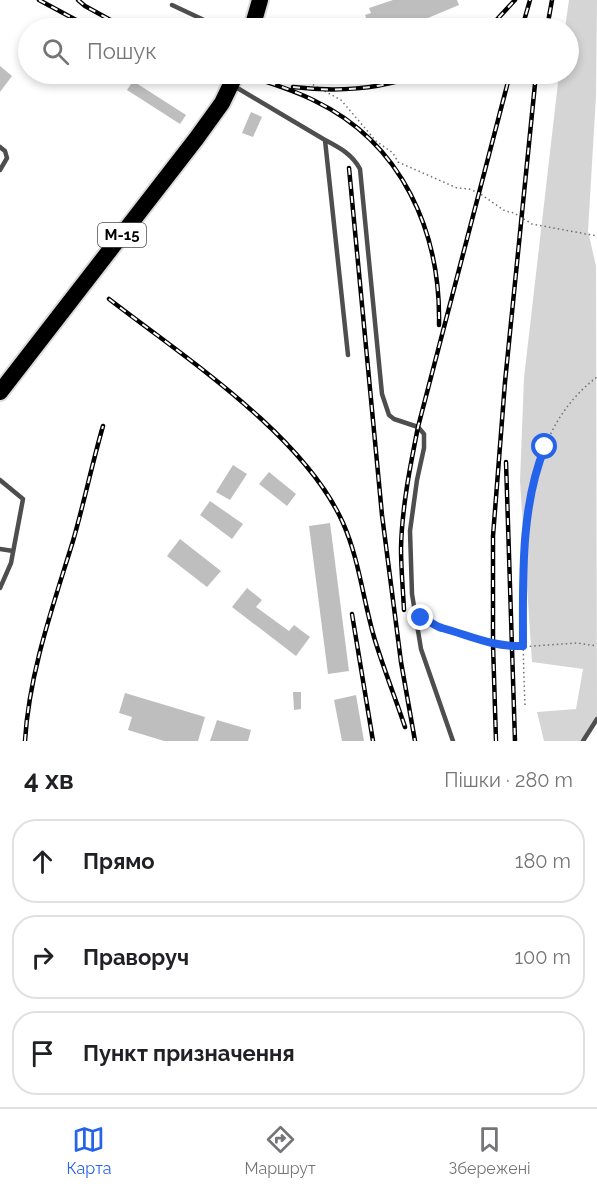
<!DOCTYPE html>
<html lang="uk">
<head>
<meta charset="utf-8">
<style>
	:root { --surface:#fff; --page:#f2f2f2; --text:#202124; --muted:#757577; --line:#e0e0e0; --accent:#2563eb }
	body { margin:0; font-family:Raleway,sans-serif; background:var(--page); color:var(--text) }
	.stop { position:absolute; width:18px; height:18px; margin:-14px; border:4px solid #2563eb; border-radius:50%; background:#fff }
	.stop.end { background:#2563eb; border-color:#fff; box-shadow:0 2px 6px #0008 }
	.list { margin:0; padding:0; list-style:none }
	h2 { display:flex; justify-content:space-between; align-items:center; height:78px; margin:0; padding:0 24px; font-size:26px }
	h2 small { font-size:20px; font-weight:400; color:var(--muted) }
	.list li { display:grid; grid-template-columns:39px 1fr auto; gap:18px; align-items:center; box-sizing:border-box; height:84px; margin:0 12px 12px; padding:0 12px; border:2px solid var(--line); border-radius:24px }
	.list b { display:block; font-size:22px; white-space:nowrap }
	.list em { font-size:20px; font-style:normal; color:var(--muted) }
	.icon { flex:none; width:33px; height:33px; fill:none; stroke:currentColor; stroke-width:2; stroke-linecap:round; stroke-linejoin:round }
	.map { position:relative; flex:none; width:597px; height:741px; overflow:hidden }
	.search { position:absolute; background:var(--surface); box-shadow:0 3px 9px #0003; left:18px; right:18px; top:18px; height:66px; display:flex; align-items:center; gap:15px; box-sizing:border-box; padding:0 21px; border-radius:33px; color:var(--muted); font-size:22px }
	.sheet { height:366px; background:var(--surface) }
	nav { display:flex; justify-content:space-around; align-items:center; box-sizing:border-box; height:84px; border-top:2px solid var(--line); background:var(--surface); font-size:16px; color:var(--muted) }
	nav a { display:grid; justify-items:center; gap:3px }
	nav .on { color:var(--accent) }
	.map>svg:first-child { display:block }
</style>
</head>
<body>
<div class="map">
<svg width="597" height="741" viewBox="0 0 597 741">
	<rect width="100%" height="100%" fill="#fff"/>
	<!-- green -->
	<path fill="#d5d5d5" d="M569 0H597L596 96 588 231 596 266 597 716 585 741H544L537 712 576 709 583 669 532 662 520 481 524 378 559 74H568V28H565Z"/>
	<!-- building -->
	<path fill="#bebebe" d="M393 0H457L459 5 404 28H378L374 20 368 23 365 15 371 13 369 8Z
		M0 66 12 76 0 92Z
		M133 81 186 115 180 124 127 90Z
		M251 112 262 117 253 137 242 133Z
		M233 465 247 474 230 500 216 492Z
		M269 472 296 494 287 506 259 484Z
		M210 501 243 524 232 539 200 515Z
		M330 523 349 671 328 674 309 526Z
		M180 539 221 571 207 587 167 556Z
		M247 588 262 600 256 607 289 631 294 625 310 637 296 656 232 607Z
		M293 692H301V709L294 710Z
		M125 693 205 717 198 741H164L128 730 132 717 119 713Z
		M356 695 364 741H342L334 700Z
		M217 720 251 730 248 741H210Z"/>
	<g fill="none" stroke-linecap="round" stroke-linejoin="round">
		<defs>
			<path id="highway" d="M252 28 260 0
				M0 392 196 139 222 103 236 74"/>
		</defs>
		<!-- highway casing -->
		<use href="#highway" stroke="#dbdbdb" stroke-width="20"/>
		<!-- path -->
		<path stroke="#707070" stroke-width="1.5" stroke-dasharray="1.5 3" stroke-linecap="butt" d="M293 74 341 100 376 141 393 153 398 162 457 188 469 189 479 193 505 211 514 213 532 224 597 236
			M423 618 430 620 442 628 469 635 489 644 519 647 577 643 597 646
			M525 705C523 657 522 610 525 563 529 493 537 423 597 377"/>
		<!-- lane -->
		<path stroke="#4e4e4e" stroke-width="4.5" d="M172 5 221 28
			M234 86 325 140 348 355
			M325 140C340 148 352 154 360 169L382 394 389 415 394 419 418 427 424 434V448L417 480 410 531 412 594 421 649 453 741
			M0 147 5 151 7 158 0 170
			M0 480 23 499 11 563 0 588
			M0 549 13 551
			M583 741 597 719"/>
		<!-- highway -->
		<use href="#highway" stroke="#000" stroke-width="16"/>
		<defs>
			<path id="rail" d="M39 0 78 21 108 28
				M78 0 85 6 125 28
				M489 28 515 0
				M522 28 530 0
				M547 28 552 0
				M242 74C266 82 292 89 315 101 402 143 441 232 439 325
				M293 87C336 92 380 90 420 74
				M349 168 382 515 401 662 415 741
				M109 299C184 357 304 435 343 523 359 559 363 599 374 637 383 667 395 697 405 727
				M506 462 515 741
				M404 610C403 589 401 569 401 548 402 507 410 467 418 427L510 74
				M352 614 373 741
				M25 741C29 673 53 606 73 541 84 503 92 464 103 426
				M496 741 493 644V536L505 382 536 74"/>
		</defs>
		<!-- rail casing -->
		<use href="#rail" stroke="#000" stroke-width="4.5"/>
		<!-- rail -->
		<use href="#rail" stroke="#fff" stroke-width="2" stroke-dasharray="7" stroke-linecap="butt"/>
	</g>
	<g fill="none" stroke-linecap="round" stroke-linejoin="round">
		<!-- route -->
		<path stroke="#2563eb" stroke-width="8" d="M421 618C430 620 434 626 442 628 471 636 492 647 523 646 523 582 520 507 545 447"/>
	</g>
	<g text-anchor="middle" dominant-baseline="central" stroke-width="5" stroke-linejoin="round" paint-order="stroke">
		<!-- shield labels -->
		<rect fill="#fff" stroke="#4c4c4c" stroke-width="1.5" x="98" y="223" width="48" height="24" rx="4.5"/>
		<g font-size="15" font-weight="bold" fill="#000">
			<text x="122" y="235">М-15</text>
		</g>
	</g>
</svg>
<div class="stop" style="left:545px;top:447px"></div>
<div class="stop end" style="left:421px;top:618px"></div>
<div class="search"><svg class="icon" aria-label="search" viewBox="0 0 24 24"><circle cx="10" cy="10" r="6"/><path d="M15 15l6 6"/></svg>Пошук</div>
</div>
<section class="sheet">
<h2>4 хв<small>Пішки · 280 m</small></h2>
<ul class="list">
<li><svg class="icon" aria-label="ahead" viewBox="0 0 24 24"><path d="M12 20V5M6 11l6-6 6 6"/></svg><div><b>Прямо</b></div><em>180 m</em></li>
<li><svg class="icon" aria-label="right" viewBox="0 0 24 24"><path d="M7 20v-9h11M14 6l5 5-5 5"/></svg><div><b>Праворуч</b></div><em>100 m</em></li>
<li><svg class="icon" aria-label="arrive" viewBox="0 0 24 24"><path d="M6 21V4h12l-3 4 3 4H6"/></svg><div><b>Пункт призначення</b></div></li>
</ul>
</section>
<nav>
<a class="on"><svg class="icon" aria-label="map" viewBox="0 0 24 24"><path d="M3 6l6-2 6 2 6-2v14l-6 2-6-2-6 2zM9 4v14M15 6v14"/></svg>Карта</a>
<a><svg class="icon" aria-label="directions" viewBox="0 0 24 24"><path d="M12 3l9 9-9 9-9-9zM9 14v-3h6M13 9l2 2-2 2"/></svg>Маршрут</a>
<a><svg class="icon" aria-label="saved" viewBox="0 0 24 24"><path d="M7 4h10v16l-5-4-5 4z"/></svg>Збережені</a>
</nav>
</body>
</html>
